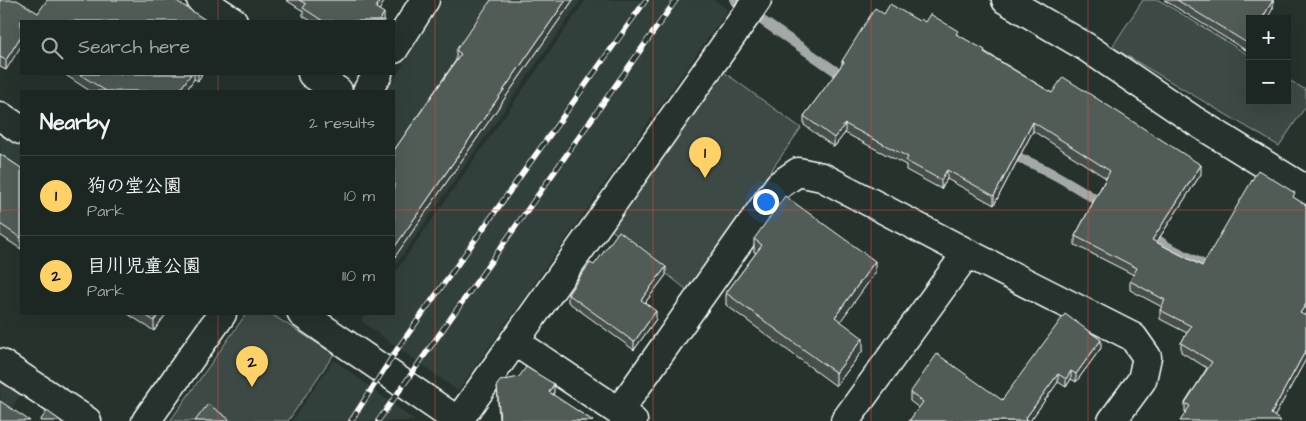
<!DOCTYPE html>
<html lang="en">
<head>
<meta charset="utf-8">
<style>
	:root { --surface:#1c2622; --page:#252e2a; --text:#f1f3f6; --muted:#a0a5a5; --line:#3a4340; --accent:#ffd166 }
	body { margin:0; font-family:"Architects Daughter","Klee One",sans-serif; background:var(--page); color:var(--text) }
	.controls { position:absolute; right:15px; top:15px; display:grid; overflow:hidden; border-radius:0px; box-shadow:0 5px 20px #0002 }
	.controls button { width:45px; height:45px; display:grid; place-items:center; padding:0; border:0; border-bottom:1px solid var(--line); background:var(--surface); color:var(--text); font:25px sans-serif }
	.you { position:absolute; left:765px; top:201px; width:18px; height:18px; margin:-12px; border:4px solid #fff; border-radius:50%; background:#1a73e8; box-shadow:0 0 0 8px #1a73e833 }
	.badge { display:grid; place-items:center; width:32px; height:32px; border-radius:50%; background:var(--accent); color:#111; font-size:16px; font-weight:700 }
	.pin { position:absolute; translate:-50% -41px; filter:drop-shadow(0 1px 2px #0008) }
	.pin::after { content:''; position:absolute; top:26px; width:18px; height:15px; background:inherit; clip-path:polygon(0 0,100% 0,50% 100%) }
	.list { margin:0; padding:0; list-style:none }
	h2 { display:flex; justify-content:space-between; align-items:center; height:65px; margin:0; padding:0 20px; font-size:21px }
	h2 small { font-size:16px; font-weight:400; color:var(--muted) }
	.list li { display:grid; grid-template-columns:32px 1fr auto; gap:15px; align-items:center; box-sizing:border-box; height:80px; padding:0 20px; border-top:1px solid var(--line) }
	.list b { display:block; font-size:19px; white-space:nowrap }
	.list p { margin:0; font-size:16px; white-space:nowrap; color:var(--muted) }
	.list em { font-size:16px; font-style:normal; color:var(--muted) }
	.icon { flex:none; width:28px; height:28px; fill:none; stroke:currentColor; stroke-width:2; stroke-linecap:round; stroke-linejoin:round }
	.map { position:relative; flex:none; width:1306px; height:421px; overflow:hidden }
	.search { position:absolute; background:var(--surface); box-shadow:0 5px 20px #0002; left:20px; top:20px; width:375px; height:55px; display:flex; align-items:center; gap:12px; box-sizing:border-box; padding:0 18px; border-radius:0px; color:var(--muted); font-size:19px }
	.panel { position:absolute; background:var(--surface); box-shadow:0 5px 20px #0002; left:20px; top:90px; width:375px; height:225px; border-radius:0px }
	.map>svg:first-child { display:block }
</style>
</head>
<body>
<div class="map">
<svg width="1306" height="421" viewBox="0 0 1306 421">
	<rect width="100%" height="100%" fill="#26332d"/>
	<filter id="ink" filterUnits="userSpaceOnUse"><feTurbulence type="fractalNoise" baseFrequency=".02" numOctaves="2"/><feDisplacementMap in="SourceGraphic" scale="10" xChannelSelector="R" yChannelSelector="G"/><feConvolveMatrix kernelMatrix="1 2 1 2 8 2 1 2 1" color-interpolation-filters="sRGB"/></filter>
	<g filter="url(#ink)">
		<!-- built -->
		<path fill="#333f3a" d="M443 0H581L394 267V91H387Z
			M586 0H714L728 10 458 391 361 321 366 314H394V274Z
			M0 131 21 146V251L0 237Z
			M334 360 415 421H292Z
			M0 381 20 395 3 421H0Z"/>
		<!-- green -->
		<path fill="#3e4944" stroke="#9ea4a2" d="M1143 0H1159L1250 56V101H1287V79L1306 90V106L1279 146 1112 47Z
			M721 70 801 128 687 290 609 228Z
			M246 314H271L334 354 288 421H170Z"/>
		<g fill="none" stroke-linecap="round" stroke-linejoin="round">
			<!-- stream -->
			<path stroke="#a4a9a7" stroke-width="10" d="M735 0 738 4
				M760 19 847 79
				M1007 153C1043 166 1075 186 1106 206
				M1148 233 1168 247 1214 270"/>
			<defs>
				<path id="street" d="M201 0 233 21
					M1006 0 1086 47 1195 121 1306 190
					M394 49 425 0
					M312 74 338 91
					M367 91 378 74
					M0 116 21 130
					M302 314 458 421 757 0
					M514 341 633 421
					M0 363 87 421
					M619 411 779 185 798 172 822 177 967 253 1133 337 1147 357 1142 380 1112 421
					M146 421 222 314
					M845 421 967 253"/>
			</defs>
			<!-- street casing -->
			<use href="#street" stroke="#fff" stroke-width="31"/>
			<!-- street -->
			<use href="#street" stroke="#26332d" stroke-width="28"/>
			<defs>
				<path id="rail" d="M351 421 398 348 646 0
					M378 421 676 0"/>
			</defs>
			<!-- rail casing -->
			<use href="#rail" stroke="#fff" stroke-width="5.5"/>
			<!-- rail -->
			<use href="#rail" stroke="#26332d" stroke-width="4" stroke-dasharray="11" stroke-linecap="butt"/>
		</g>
		<!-- wall -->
		<path fill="#464f4b" stroke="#fff" d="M0 0 38 13 175 0 21 21 6 70 0 67Z
			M286 0H385L379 10 384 21H311L303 16V11Z
			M573 0 394 258V149H395L456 60V50Z
			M1164 0H1273V8L1247 51Z
			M884 14 925 22 958 35 1052 93 1201 174 1156 243 1202 266 1295 199 1306 205V313L1304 316H1306V359L1274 417 1185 412V403L1207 368 1181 352V343L1187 333 1160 319V310L1162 307 1130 290V281L1134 275 1075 245V236L1106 178 1033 131 994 205 947 179 941 189 906 170V165L845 133 834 147 804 125V116L842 65V61Z
			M64 74H202L198 81 194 79 186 91H90Z
			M0 154 21 168V249L0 235Z
			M754 239 875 273 840 321 863 350 836 386 726 305V293L756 253 754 252Z
			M594 265 666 275 645 303 656 319 634 350 568 302V294Z
			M128 314H166L154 331Z
			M1101 348 1076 382 1071 379 1066 387 1058 382 1030 421H909L919 408 910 401V393L1002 400Z
			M497 385 554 392 553 395 593 421H499Z"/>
		<!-- shaded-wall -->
		<path fill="#39403d" stroke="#fff" d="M380 0H385L376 16V8Z
			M566 0H573L394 258V248Z
			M1273 0V8L1267 19H1262Z
			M384 13V21H379Z
			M21 36V46L6 70V60Z
			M1250 38V46L1247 51V43Z
			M191 74H194V79L186 91H179Z
			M198 74H202L198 81Z
			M1033 122V131L994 205V196Z
			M845 124V133L834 147V138Z
			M1201 165V174L1152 249V240Z
			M947 170V179L941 189V180Z
			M875 261V273L835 329V317Z
			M666 267V275L641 308V300Z
			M1306 304V313L1300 322V313Z
			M656 311V319L634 350V342Z
			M159 314H166L154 331V321Z
			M863 338V350L836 386V373Z
			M1101 340V348L1076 382V374Z
			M1306 350V359L1272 421 1271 414Z
			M1071 371V379L1066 387V379Z
			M1058 374V382L1030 421H1025V419Z
			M554 384V392L549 400V392Z"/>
		<!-- building -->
		<path fill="#515c57" stroke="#fff" d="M0 0H17L38 13 47 0H175L207 21H21V36L6 60 0 57Z
			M299 0H380L376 8 384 13 379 21H323L303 8 306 4Z
			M491 0H566L394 248V149H395L461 54 456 50Z
			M1177 0H1273L1262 19H1250V38L1247 43Z
			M890 4 919 21 921 19 925 22 930 14 958 31 956 34 985 50 984 52 1052 93 1063 77 1201 165 1152 240 1202 266 1258 170 1295 193 1293 197 1306 205V304L1300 313 1306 316V350L1271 414 1281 421H1180L1190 406 1185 403 1212 362 1181 343 1191 326 1160 310 1165 300 1130 281 1137 268 1075 236 1110 171 1033 122 994 196 947 170 941 180 906 161 908 157 845 124 834 138 804 116 844 62 842 61 875 8 884 14Z
			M79 74H191L179 91H106Z
			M0 154 21 168V238L0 224Z
			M785 196 875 261 835 317 863 338 836 373 726 293 762 245 754 239Z
			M619 231 666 267 641 300 656 311 634 342 568 294 590 263 594 265Z
			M144 314H159L154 321Z
			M1065 314 1101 340 1076 374 1071 371 1066 379 1058 374 1025 419 1027 421H909L923 402 910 393 937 354 1002 400Z
			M526 367 554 384 549 392 593 421H500L497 385 500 381 519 377Z
			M0 401 30 421H0Z
			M208 404 229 419 227 421H195Z
			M47 411 61 421H40Z"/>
	</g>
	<!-- grid -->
	<path fill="none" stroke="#dc4848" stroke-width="1" stroke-opacity="0.55" d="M218 0V21M435 0V421M653 0V421M871 0V421M1088 0V421M218 74V91M0 210H21M394 210H1306M218 314V421"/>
</svg>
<div class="controls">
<button>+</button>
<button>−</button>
</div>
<div class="you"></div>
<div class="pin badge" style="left:705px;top:178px">1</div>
<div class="pin badge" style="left:252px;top:387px">2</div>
<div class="search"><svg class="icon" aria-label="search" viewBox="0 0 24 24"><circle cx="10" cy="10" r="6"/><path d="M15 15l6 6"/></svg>Search here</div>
<section class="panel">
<h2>Nearby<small>2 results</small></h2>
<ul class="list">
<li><span class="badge">1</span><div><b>狗の堂公園</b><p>Park</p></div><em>10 m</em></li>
<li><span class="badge">2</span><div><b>目川児童公園</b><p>Park</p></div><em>110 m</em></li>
</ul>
</section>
</div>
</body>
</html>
